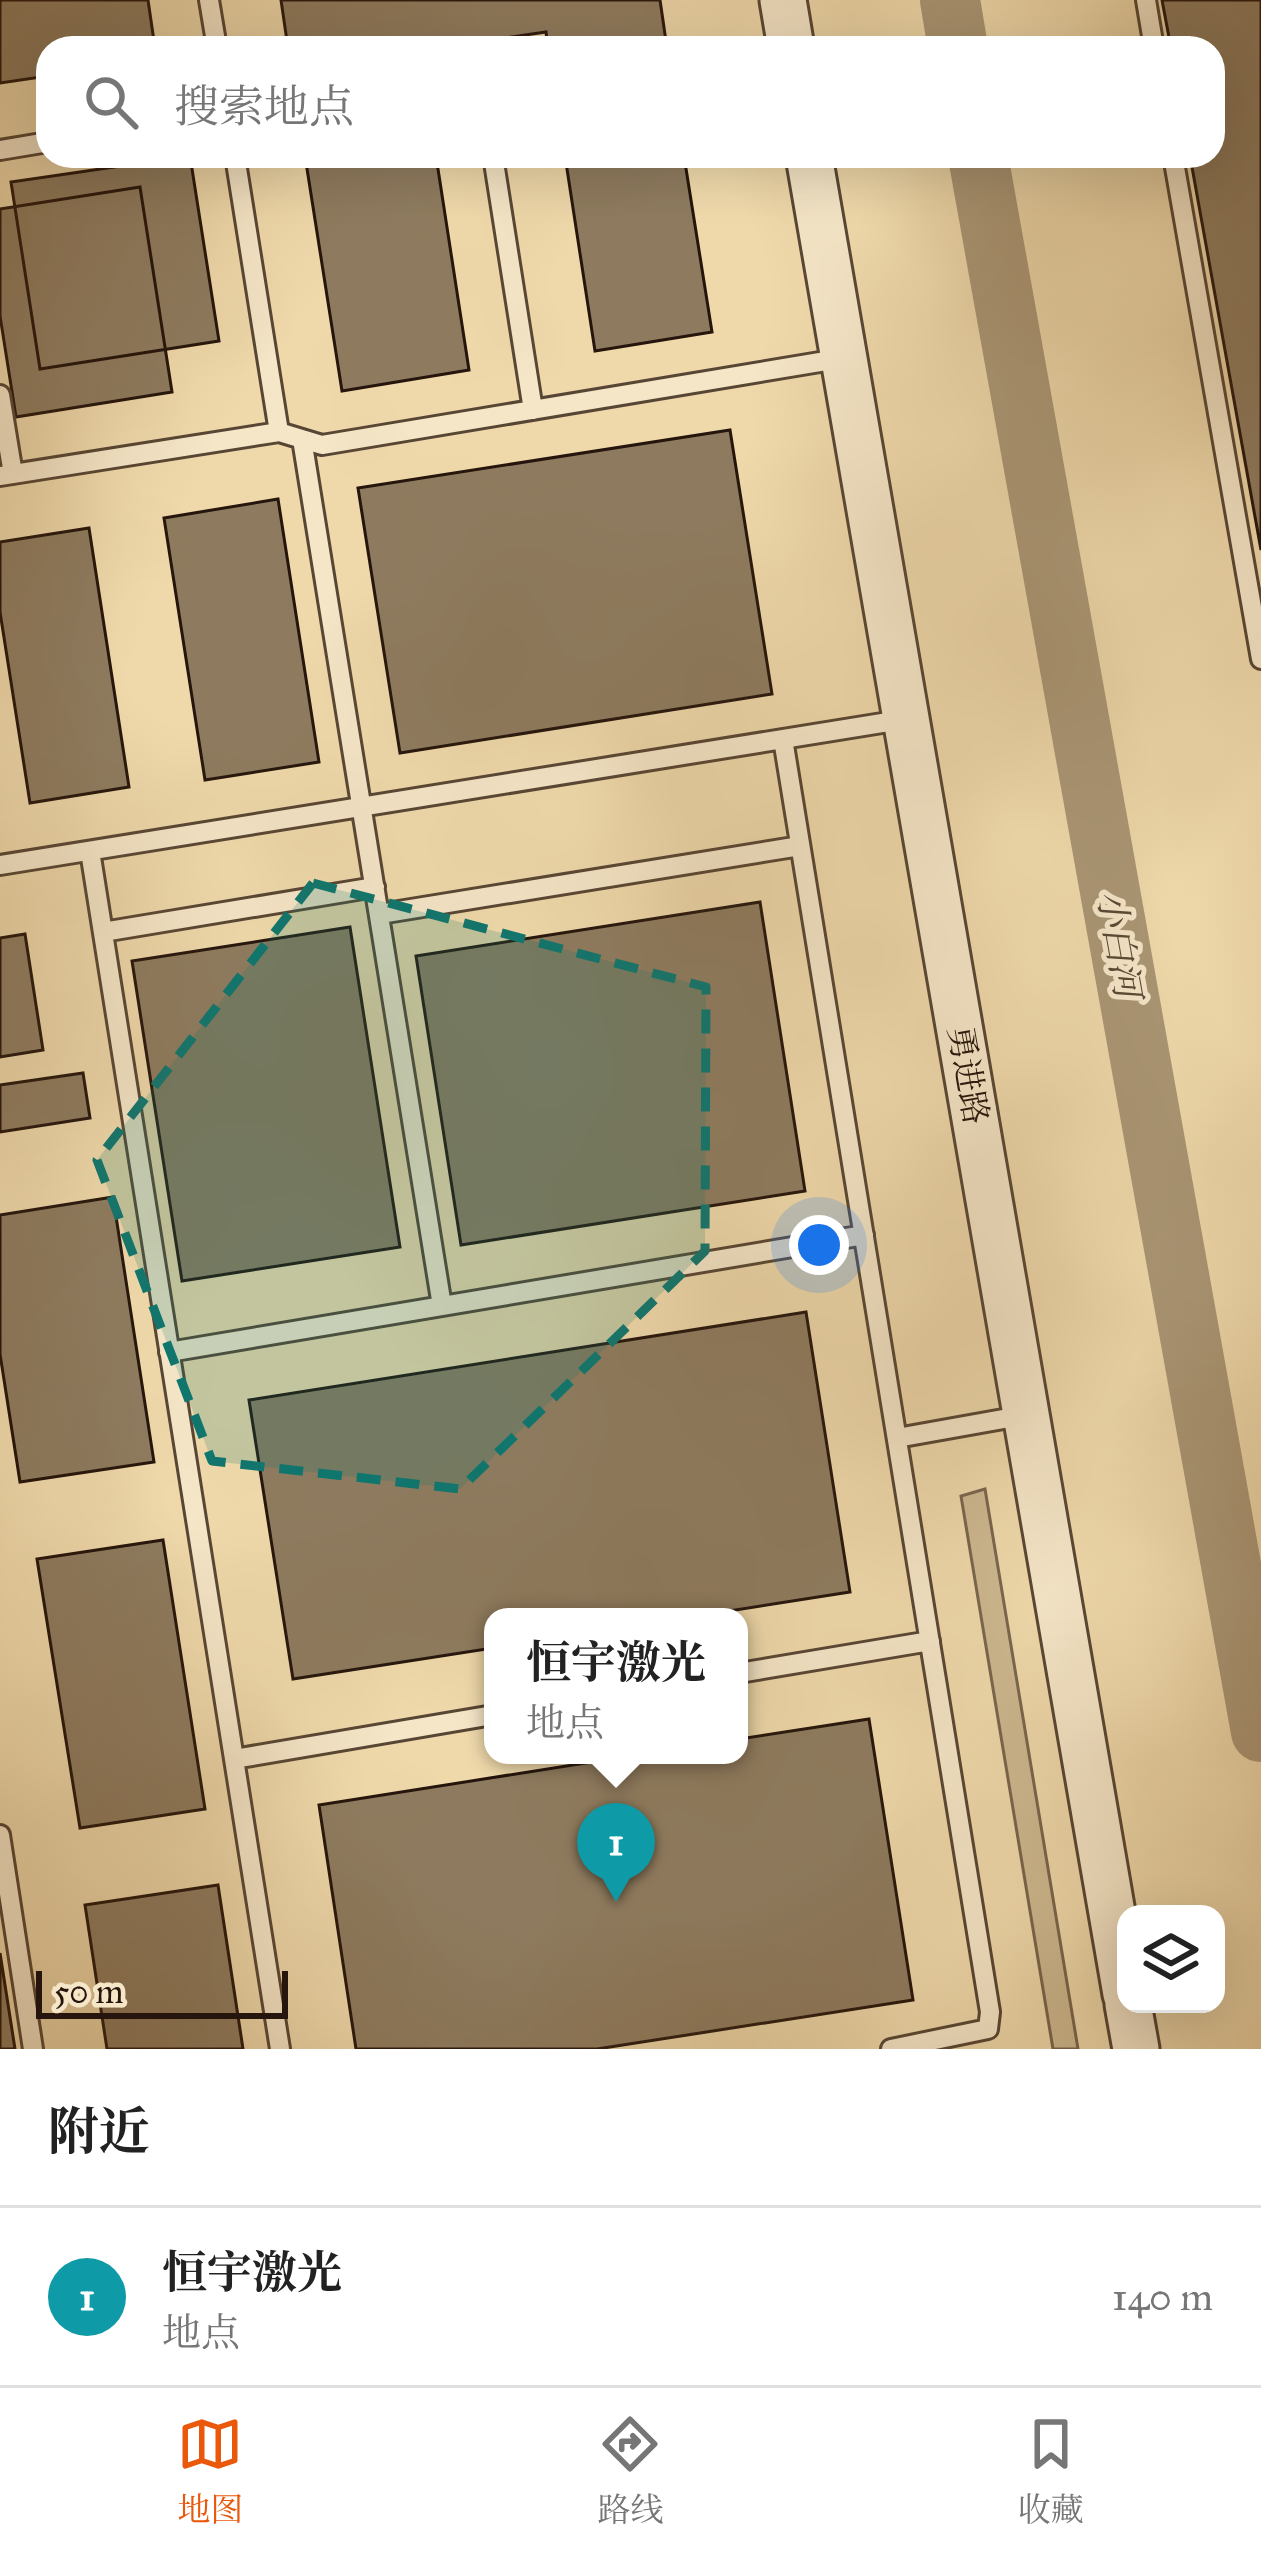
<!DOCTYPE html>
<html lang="zh">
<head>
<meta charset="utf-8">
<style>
	:root { --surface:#fff; --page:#f6f6f6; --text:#222; --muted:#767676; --line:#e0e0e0; --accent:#ea580c }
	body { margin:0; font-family:"IM FELL Great Primer","Noto Serif SC",serif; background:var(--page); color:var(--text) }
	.controls { position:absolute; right:36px; bottom:36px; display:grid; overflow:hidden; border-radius:24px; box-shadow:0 12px 48px #0002 }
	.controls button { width:108px; height:108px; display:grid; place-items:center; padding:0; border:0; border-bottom:3px solid var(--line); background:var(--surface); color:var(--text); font:60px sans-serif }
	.scale { position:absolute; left:36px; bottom:30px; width:252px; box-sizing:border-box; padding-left:12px; border:6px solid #25150c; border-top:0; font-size:33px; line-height:42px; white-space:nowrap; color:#25150c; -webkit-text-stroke:9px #f5e6c8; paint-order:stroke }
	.you { position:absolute; left:819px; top:1245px; width:42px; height:42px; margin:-30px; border:9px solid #fff; border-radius:50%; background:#1a73e8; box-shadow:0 0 0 18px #1a73e833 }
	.badge { display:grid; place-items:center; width:78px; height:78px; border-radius:50%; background:var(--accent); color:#fff; font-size:39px; font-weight:700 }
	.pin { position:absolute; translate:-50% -99px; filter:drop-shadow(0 3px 6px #0008) }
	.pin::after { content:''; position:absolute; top:63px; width:42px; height:36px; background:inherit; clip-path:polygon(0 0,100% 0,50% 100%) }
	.popup { position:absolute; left:484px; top:1608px; width:264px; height:156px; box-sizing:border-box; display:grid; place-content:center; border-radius:24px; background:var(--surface); filter:drop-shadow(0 3px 9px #0005); font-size:39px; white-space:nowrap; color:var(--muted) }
	.popup b { font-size:45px; color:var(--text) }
	.popup::after { content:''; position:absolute; left:50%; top:100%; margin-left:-24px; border:24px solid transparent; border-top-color:var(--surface) }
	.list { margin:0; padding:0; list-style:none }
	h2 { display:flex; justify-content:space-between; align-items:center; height:156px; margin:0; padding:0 48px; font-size:51px }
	h2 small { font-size:39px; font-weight:400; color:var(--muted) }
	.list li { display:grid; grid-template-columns:78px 1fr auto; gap:36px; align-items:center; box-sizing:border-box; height:180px; padding:0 48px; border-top:3px solid var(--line) }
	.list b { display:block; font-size:45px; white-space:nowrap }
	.list p { margin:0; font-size:39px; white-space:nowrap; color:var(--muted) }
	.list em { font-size:39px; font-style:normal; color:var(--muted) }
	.icon { flex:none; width:66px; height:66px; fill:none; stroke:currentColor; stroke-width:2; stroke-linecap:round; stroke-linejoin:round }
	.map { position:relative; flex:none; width:1261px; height:2049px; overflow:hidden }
	.search { position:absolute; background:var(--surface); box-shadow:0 12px 48px #0002; left:36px; right:36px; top:36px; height:132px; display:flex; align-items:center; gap:30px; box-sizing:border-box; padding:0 42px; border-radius:36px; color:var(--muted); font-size:45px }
	.sheet { height:336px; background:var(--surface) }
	nav { display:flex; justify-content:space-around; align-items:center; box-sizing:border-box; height:168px; border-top:3px solid var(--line); background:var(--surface); font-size:33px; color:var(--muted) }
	nav a { display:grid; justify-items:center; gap:6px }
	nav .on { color:var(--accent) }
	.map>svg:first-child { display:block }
</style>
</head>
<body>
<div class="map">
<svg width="1261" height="2049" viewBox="0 0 1261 2049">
	<rect width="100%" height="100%" fill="#efd9ab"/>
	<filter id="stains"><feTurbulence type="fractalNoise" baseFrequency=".00167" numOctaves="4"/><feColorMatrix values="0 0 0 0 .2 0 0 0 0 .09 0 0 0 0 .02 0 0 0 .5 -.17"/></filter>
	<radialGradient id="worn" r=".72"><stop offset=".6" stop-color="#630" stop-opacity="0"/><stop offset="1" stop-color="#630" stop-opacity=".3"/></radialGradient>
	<!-- green -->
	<path fill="#cdb890" stroke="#79664e" stroke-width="3" d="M985 1489 1078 2049H1053L961 1496Z"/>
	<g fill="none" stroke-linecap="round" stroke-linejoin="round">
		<!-- river -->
		<path stroke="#aa9675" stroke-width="60" d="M950 0 958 48
			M978 156 1261 1732"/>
	</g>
	<!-- building -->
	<path fill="#8e7b5f" stroke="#25150c" stroke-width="3" d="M0 0H148L155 48H48V76L0 83Z
		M281 0H660L667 48H548L546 32 437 48H288Z
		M1162 0H1261V550L1190 156H1213V48H1171Z
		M190 156 219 341 40 369 11 182Z
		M305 156H436L469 370 342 391Z
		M565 156H684L712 332 595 351Z
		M140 187 172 392 16 417 0 316V209Z
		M730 430 772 694 400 753 358 488Z
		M278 499 319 762 205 780 164 518Z
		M89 528 129 787 30 803 0 612V542Z
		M760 902 805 1191 461 1245 416 956Z
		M350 927 400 1247 182 1281 132 961Z
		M25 934 43 1050 0 1057V938Z
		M83 1073 90 1118 0 1132V1085Z
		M113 1197 154 1462 20 1482 0 1354V1215Z
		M806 1312 850 1592 691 1617H493V1648L293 1679 249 1400Z
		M163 1540 205 1809 80 1828 37 1559Z
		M869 1719 913 2000 597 2049H356L319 1805 636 1755H739V1739Z
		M218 1885 243 2049H107L85 1905Z
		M0 1953 15 2049H0Z"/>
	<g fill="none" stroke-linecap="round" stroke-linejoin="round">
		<defs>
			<path id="service" d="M209 0 217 48
				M1146 0 1154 48
				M0 150 48 142
				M235 156 279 432
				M493 156 533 410
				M1173 156 1261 659
				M0 395 13 474
				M302 439 442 1306
				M0 476 279 432 322 445 844 358
				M783 739 990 2012 988 2029 891 2049
				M90 851 280 2049
				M0 865 907 719
				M380 914 800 846
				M103 932 375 887
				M169 1352 864 1235
				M897 1438 1026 1415
				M739 1673 930 1641
				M234 1759 493 1715
				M0 1835 33 2049"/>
			<path id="tertiary" d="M783 0 791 48
				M809 156 1126 1994
				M1128 2004 1136 2049"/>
		</defs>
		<!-- service casing -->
		<use href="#service" stroke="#584634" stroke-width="24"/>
		<!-- tertiary casing -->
		<use href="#tertiary" stroke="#584634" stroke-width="51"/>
		<!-- service -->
		<use href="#service" stroke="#f5e6c8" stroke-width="18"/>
		<!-- tertiary -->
		<use href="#tertiary" stroke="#f5e6c8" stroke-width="45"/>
	</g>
	<!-- marked area -->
	<path fill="#0f766e" fill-opacity="0.2" stroke="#0f766e" stroke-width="9" stroke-dasharray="24 15" stroke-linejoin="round" d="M313 883 706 987 705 1251 460 1489 212 1461 97 1160Z"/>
	<g text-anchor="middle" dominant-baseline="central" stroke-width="10" stroke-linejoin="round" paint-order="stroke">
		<!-- street labels -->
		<g font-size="33" fill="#25150c" stroke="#f5e6c8">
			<text transform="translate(968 1075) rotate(80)">勇进路</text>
		</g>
		<!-- water labels -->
		<g font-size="36" font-style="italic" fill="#5a4936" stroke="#f5e6c8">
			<text transform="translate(1119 944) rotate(80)">小白河</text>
		</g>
	</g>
	<rect width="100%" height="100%" filter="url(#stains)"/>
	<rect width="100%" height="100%" fill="url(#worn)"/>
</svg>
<div class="controls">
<button><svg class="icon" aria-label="layers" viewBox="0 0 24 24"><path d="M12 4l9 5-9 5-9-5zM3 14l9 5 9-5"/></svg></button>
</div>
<div class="scale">50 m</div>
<div class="you"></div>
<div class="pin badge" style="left:616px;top:1902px;background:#0f9aa8">1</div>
<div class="popup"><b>恒宇激光</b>地点</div>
<div class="search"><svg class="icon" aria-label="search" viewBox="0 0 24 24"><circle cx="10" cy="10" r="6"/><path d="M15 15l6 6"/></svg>搜索地点</div>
</div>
<section class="sheet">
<h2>附近<small></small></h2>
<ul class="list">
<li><span class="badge" style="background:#0f9aa8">1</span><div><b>恒宇激光</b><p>地点</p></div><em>140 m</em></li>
</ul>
</section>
<nav>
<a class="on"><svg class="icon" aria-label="map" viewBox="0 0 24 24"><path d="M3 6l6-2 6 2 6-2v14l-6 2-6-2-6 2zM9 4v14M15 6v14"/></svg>地图</a>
<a><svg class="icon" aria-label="directions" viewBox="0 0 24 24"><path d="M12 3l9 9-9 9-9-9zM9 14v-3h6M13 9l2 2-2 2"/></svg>路线</a>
<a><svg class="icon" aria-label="saved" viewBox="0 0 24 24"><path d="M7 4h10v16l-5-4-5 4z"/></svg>收藏</a>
</nav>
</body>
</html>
